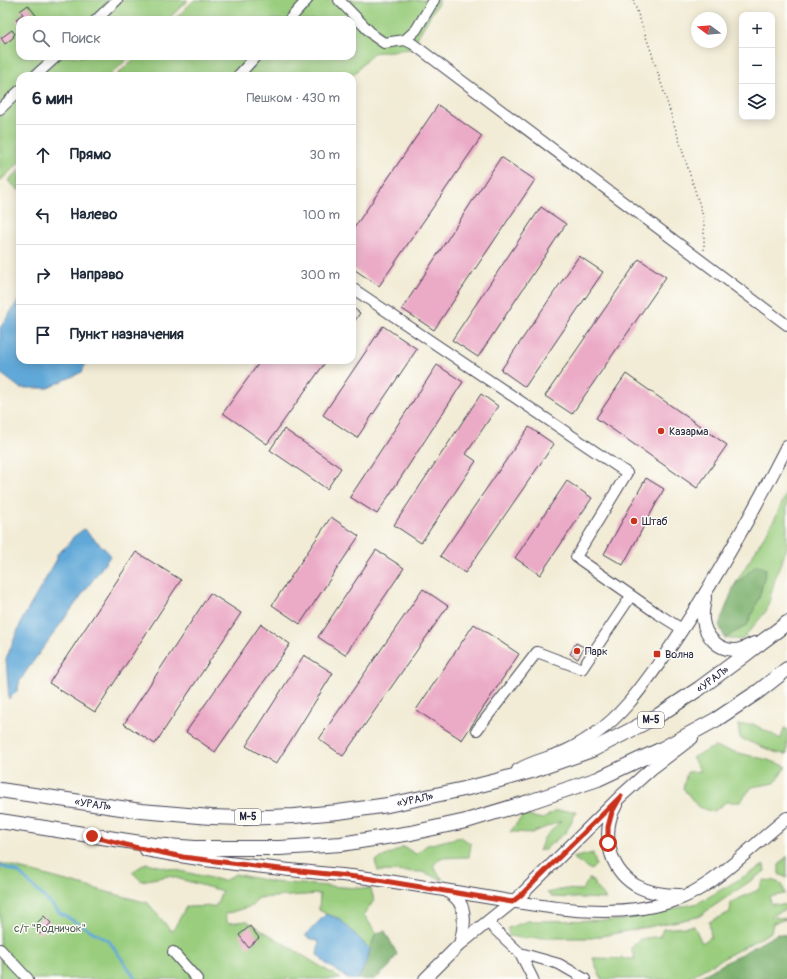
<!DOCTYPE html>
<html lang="ru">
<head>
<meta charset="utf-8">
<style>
	:root { --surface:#fff; --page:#f6f6f7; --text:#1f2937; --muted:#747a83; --line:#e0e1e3 }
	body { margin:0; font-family:Pangolin,sans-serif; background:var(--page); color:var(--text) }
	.controls { position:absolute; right:12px; top:12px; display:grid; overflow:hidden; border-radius:8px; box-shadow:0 2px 10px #0003 }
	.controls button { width:36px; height:36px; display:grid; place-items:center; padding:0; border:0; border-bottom:1px solid var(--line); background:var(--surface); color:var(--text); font:20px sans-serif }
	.compass { position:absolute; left:691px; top:12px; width:36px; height:36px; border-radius:50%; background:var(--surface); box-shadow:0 2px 10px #0003; rotate:286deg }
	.stop { position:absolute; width:12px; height:12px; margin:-9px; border:3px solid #c8321e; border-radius:50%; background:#fff }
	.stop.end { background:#c8321e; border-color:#fff; box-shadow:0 1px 4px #0008 }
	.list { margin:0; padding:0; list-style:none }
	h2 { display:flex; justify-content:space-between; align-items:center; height:52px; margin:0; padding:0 16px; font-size:17px }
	h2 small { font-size:13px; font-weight:400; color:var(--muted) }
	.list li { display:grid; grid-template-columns:26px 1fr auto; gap:12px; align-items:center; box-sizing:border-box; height:60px; padding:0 16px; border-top:1px solid var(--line) }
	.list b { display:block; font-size:15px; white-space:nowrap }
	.list em { font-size:13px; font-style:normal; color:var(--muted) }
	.icon { flex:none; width:22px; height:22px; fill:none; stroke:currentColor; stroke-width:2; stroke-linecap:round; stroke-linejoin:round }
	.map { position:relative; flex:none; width:787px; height:979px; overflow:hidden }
	.search { position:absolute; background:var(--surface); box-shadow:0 2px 10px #0003; left:16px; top:16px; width:340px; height:44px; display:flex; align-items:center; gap:10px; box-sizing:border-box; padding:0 14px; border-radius:12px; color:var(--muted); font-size:15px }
	.panel { position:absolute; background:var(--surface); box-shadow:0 2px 10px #0003; left:16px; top:72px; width:340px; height:292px; border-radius:12px }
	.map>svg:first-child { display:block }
</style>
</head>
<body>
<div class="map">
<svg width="787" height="979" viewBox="0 0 787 979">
	<rect width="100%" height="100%" fill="#fdfcf7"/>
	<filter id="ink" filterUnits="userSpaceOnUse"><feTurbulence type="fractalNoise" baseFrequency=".025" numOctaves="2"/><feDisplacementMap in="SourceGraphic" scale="8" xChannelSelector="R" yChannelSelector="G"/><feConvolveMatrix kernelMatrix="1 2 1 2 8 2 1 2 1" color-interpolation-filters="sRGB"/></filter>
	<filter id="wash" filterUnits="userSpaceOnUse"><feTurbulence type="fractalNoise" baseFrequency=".012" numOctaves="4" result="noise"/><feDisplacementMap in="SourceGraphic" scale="16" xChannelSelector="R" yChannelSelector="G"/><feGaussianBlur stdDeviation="0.9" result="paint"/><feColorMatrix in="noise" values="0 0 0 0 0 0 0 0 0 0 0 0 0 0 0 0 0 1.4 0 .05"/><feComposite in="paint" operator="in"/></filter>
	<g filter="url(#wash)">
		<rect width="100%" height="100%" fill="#f2ecd6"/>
		<!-- green -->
		<path fill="#9acd7e" stroke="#5e785c" d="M0 0H188L167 20H20V56H130L109 76H20V162L0 181Z
			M194 0H440L410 49 373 53 352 76H116L137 56H352V20H174Z
			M20 170V191L8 181Z
			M787 492V548L775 579 767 610 742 640 725 638 747 625 759 598 766 569 757 565 734 586 775 518Z
			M753 724 781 739 784 728 787 729V754L777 753 740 738 738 725Z
			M714 747 768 760 786 766 775 783 752 787 740 802H726L713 812 698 807 683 788 687 772 701 771 692 758Z
			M555 811H577L566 832 545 849 539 851 544 838 561 821 532 833 510 832 523 815 543 819Z
			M461 837 471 844 469 857 440 858 433 866 443 880 422 872 378 871 375 861 404 847 416 854 427 845Z
			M593 853 596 865 591 870 573 858Z
			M787 856V878L779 874V865Z
			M0 863 148 903 172 932 186 907 216 906 222 891 169 876 141 881 132 872 146 863 224 881 235 874 273 882 371 889 374 900 364 915 376 933 370 949 340 919 326 914 319 910 320 894 257 898 252 906 225 914 228 923 247 921 341 979H0Z
			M764 865 765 871 698 917 592 938H520L509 936 508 928 527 921 622 920 698 903Z
			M590 878 606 899 552 897 547 893 563 889 582 890Z
			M764 880 774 881 782 884 785 894 770 897 771 904 787 905V909L770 916 787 919 773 923 771 932 686 979H601L593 958 635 959 631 948 640 939 660 936 663 929 694 926 702 943 711 937 709 922 730 912 731 902 758 890Z"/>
		<!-- forest -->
		<path fill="#7bb06d" stroke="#4e6954" d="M757 565 766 569 759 598 747 625 725 638 719 625 734 586Z
			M385 931 397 954 389 967 375 979H358L367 961 370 949 376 933Z
			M777 934 787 935V979H696Z"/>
		<!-- water -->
		<path fill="#61a8d8" stroke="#42658a" d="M20 298V360H87L82 372 48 388H20L0 373V328Z
			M84 529 111 555 27 670 20 681 17 691 9 699 6 659 22 620 57 559V554L68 545 73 537Z
			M326 914 340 919 370 949 367 961 358 979H349L326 964 317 955 319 942 305 936Z"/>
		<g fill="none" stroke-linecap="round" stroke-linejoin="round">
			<!-- stream -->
			<path stroke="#61a8d8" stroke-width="3" d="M0 866 18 872 60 913 109 941 136 979"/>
		</g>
		<g id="blocks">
			<!-- building -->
			<path fill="#ebaac6" d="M28 5 38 18 35 20H20V25L16 19 23 14 20 11Z
				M12 30 15 34 13 36 14 37 5 44 1 38Z
				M438 105 482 136 379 286 352 268V231Z
				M501 157 535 180 434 330 402 309Z
				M541 207 566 224 478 357 452 340Z
				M579 256 603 272 525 387 501 370Z
				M639 259 666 277 572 414 545 396Z
				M352 307 360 313 352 325Z
				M383 326 417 349 357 438 323 415Z
				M261 360H327L267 444 223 413Z
				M437 365 463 382 377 514 350 497Z
				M626 374 727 445 697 488 596 418Z
				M481 394 498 406 466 454 476 461 421 543 394 525Z
				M529 427 554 444 465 573 440 556Z
				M284 429 341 468 327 489 270 450Z
				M646 478 664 489 623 565 604 554Z
				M567 481 592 498 540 575 515 558Z
				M331 517 359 536 300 624 272 605Z
				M376 550 404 568 345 655 318 637Z
				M136 552 181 580 95 712 49 683Z
				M423 589 448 606 343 756 319 739Z
				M210 593 241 613 155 744 124 724Z
				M261 624 290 644 215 752 186 732Z
				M474 624 519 654 462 740 416 710Z
				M576 643 584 647 578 659 570 654Z
				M304 655 333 673 276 764 246 746Z
				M44 916 51 923 40 934 33 927Z
				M250 926 259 938 248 947 239 935Z"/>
		</g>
	</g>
	<g filter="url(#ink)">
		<use href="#blocks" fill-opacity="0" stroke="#414052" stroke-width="1"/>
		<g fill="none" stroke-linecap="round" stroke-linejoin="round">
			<defs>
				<path id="minor" d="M339 0 374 36 384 43 405 40 413 44 787 325
					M96 20 117 0
					M289 20 307 0
					M405 40 416 30 434 0
					M35 76 57 56
					M238 76 256 56
					M0 109 20 90
					M352 288 627 473 576 557 655 612 682 629
					M477 730 537 652 582 669 631 596
					M487 922 520 953 533 979
					M0 949 28 979
					M173 952 197 979
					M520 953 559 964 585 979"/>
				<path id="major" d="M705 598C704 606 702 612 703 620 705 636 718 650 734 650 741 650 748 646 754 643
					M518 770C533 761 550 758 566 751 575 747 586 740 595 734 624 714 644 684 665 655 711 589 750 518 787 446
					M616 805C601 831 608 868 635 885 649 893 664 895 680 895
					M146 850C188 858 231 864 273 868 305 872 336 874 368 878 409 884 450 891 492 898 551 908 614 920 673 901 701 892 724 872 746 853 760 841 773 829 787 818
					M447 891C450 893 453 895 455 897 468 908 464 929 460 944
					M425 979 460 944 521 895 621 796 651 769 692 738"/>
				<g id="highway">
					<path id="s1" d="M0 790 141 811 211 817 242 818 294 816 338 812 388 805 464 789 496 781 535 770 592 750 629 731 659 715 700 688 738 660 787 623"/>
					<path d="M0 821 153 845 195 848H280L341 844 411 833 466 821 529 802 598 779 662 749 717 719 759 691 787 669"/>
				</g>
			</defs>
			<!-- minor casing -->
			<use href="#minor" stroke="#414052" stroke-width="12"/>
			<!-- major casing -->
			<use href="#major" stroke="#414052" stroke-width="14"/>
			<!-- highway casing -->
			<use href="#highway" stroke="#414052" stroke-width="16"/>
			<!-- path -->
			<path stroke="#414052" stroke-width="1.5" stroke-dasharray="1 3" stroke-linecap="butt" d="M633 0 651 51 704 219V251"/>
			<!-- minor -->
			<use href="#minor" stroke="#fff" stroke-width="10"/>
			<!-- major -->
			<use href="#major" stroke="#fff" stroke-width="12"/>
			<!-- highway -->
			<use href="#highway" stroke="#fff" stroke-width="14"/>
		</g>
	</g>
	<g fill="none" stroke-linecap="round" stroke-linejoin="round" filter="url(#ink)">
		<!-- route -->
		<path stroke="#c8321e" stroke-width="5" d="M92 836 134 847 183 857 271 868 366 878 512 902 521 895 621 796 612 812 608 827V843"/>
	</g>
	<!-- markers -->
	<g fill="#c8321e" stroke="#fdfcf7" stroke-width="1.5">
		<circle cx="661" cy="431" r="4"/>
		<circle cx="634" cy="521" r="4"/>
		<circle cx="577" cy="651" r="4"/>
		<rect x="653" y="650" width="8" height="8" rx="2"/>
	</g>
	<g text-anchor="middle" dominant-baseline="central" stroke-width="3" stroke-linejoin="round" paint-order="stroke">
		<!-- shield labels -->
		<g fill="#fdfcf7" stroke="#646373" stroke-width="1">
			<rect x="638" y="712" width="26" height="16" rx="3"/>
			<rect x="235" y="809" width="26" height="16" rx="3"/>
		</g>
		<g font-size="10" font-weight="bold" fill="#22223b">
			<text x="651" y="720">М-5</text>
			<text x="248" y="817">М-5</text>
		</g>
		<!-- poi labels -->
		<g font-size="11" fill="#22223b" stroke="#fdfcf7" text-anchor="start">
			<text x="669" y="431">Казарма</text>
			<text x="642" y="521">Штаб</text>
			<text x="585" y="651">Парк</text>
			<text x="665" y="654">Волна</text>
		</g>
		<!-- street labels -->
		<g font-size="11" fill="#22223b" stroke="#fdfcf7">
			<text stroke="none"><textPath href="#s1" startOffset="742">«УРАЛ»</textPath></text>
			<text stroke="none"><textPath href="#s1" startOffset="418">«УРАЛ»</textPath></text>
			<text stroke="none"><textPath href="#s1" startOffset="94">«УРАЛ»</textPath></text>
		</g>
		<!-- park labels -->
		<g font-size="11" fill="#4c5e52" stroke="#fdfcf7">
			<text x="50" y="928">с/т "Родничок"</text>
		</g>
	</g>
</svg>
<div class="controls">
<button>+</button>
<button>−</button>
<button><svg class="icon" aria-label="layers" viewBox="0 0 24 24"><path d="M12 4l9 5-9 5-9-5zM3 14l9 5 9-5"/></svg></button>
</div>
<svg class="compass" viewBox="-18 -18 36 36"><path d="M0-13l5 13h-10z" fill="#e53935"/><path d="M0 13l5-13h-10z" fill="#747a83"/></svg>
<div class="stop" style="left:608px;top:843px"></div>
<div class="stop end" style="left:92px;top:836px"></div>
<div class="search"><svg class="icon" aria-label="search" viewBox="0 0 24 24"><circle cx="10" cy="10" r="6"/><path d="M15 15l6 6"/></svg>Поиск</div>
<section class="panel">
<h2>6 мин<small>Пешком · 430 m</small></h2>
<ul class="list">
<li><svg class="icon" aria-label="ahead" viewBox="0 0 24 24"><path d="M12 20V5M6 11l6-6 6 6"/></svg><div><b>Прямо</b></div><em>30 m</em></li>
<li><svg class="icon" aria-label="left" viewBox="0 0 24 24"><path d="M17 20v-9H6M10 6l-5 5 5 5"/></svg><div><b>Налево</b></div><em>100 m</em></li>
<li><svg class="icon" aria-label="right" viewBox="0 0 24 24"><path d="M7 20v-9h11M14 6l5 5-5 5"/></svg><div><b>Направо</b></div><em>300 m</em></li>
<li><svg class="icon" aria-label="arrive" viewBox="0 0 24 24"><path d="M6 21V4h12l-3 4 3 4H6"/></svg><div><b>Пункт назначения</b></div></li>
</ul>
</section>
</div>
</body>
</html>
